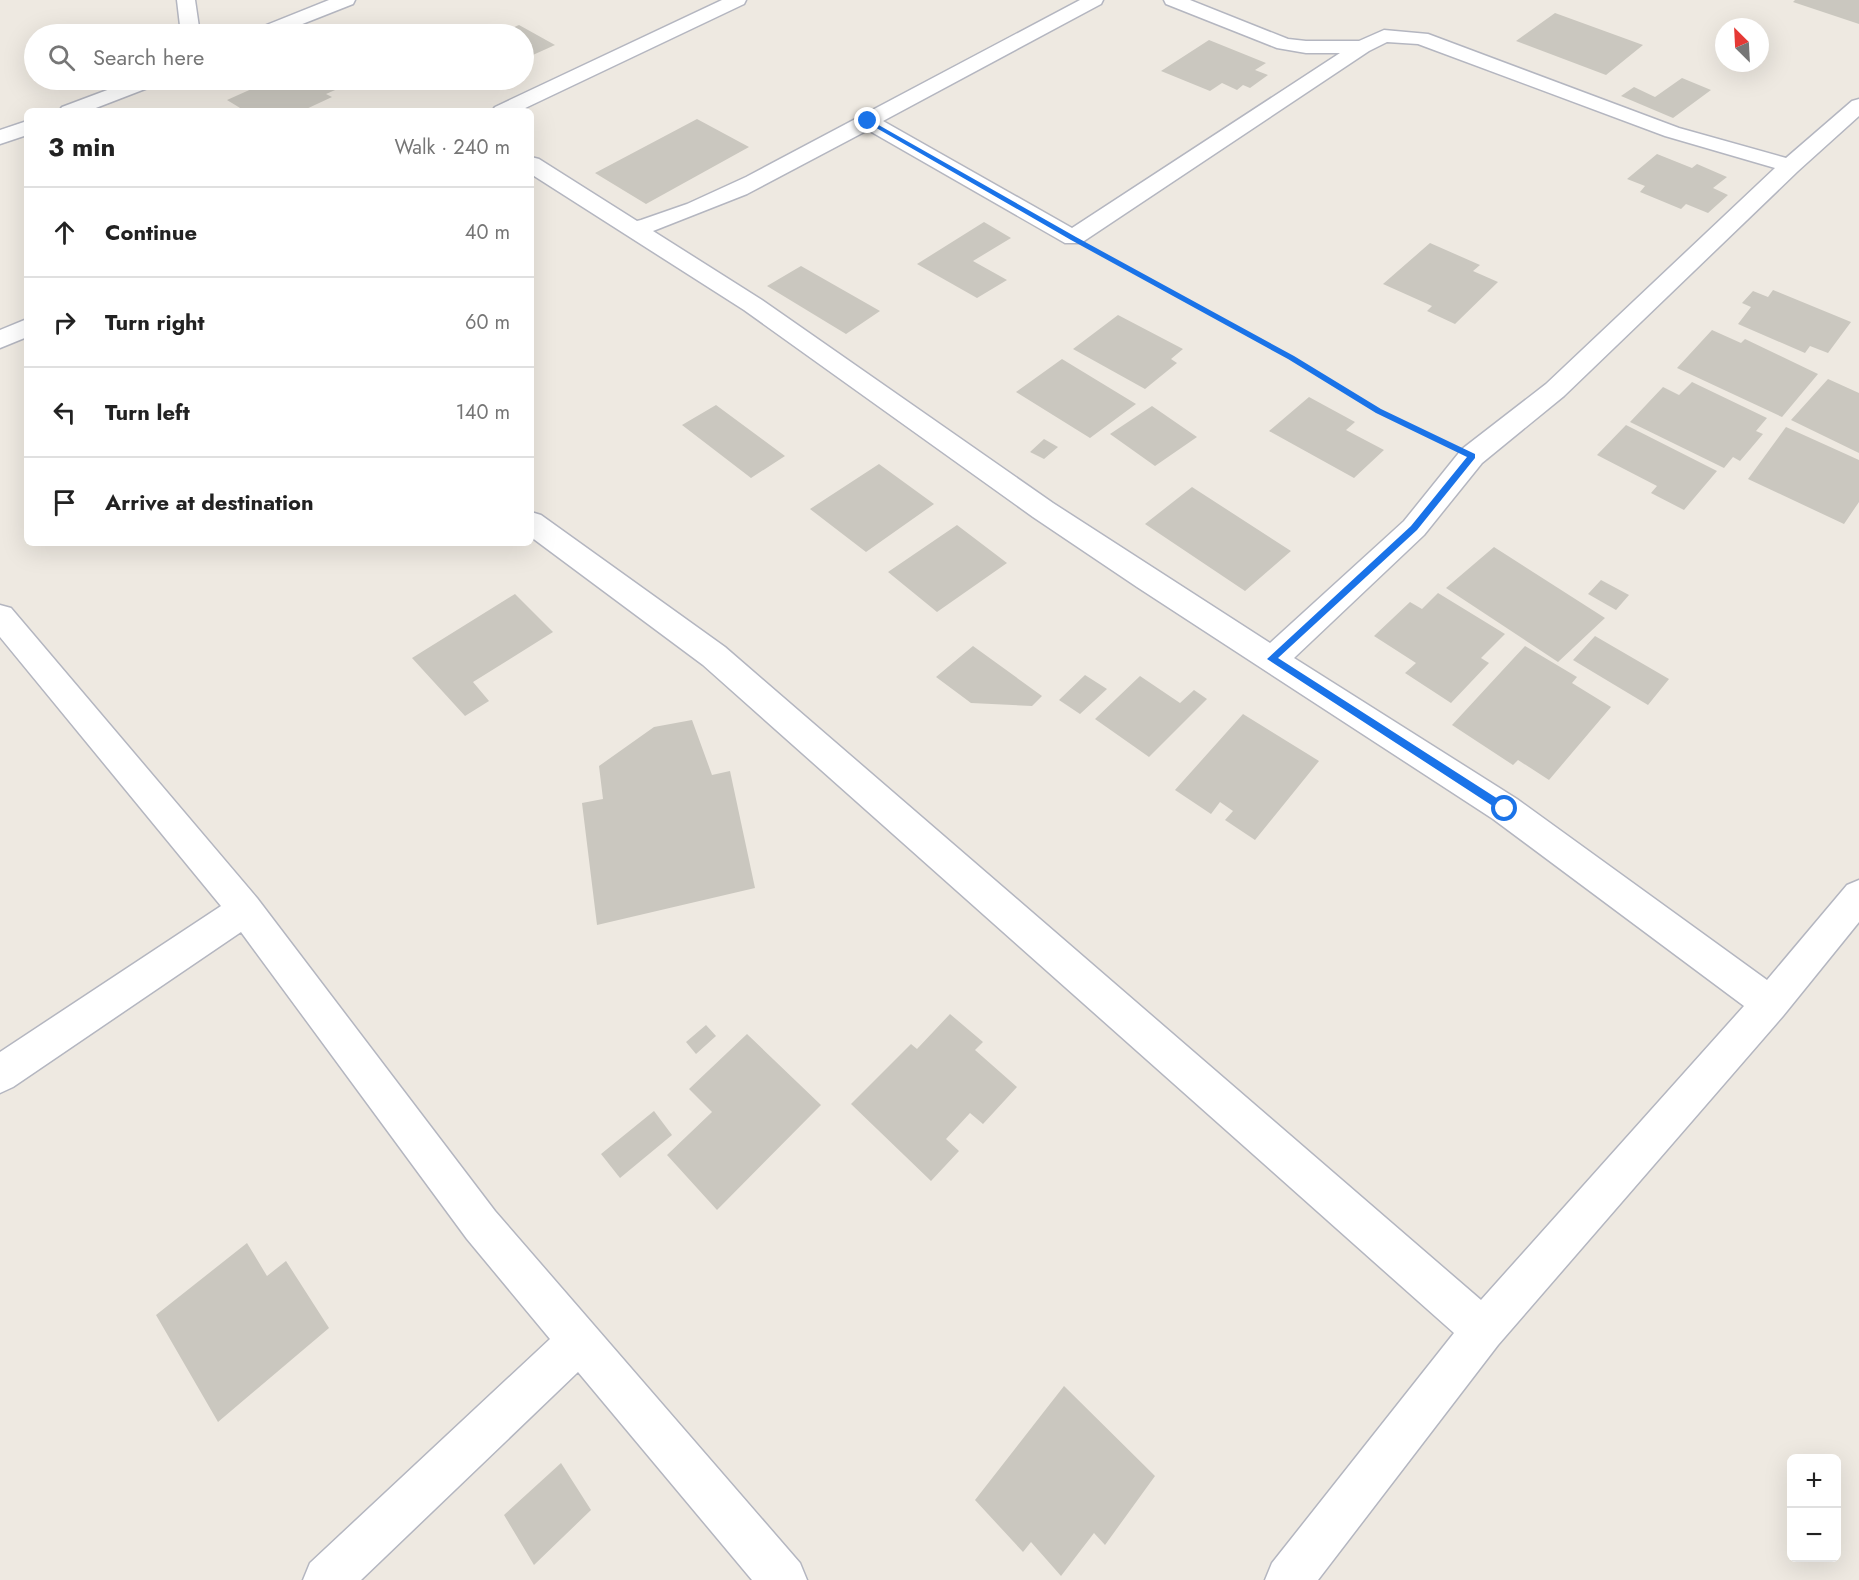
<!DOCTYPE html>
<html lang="en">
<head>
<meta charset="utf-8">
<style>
	:root { --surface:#fff; --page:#f6f6f6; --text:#222; --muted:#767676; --line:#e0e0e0 }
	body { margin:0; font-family:Jost,sans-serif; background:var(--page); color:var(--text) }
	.controls { position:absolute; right:18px; bottom:18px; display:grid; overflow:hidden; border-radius:9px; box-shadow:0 6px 24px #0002 }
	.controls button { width:54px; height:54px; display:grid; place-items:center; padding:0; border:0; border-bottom:2px solid var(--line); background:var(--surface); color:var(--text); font:30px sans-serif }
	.compass { position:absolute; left:1715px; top:18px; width:54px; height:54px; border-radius:50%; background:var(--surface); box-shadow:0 6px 24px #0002; rotate:336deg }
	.stop { position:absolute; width:18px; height:18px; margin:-14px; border:4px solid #1a73e8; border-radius:50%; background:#fff }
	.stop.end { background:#1a73e8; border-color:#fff; box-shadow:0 2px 6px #0008 }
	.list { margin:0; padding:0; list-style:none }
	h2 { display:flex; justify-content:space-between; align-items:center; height:78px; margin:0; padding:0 24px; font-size:26px }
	h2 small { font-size:20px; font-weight:400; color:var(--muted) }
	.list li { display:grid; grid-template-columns:39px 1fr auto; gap:18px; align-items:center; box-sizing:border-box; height:90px; padding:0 24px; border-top:2px solid var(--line) }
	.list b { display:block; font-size:22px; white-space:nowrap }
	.list em { font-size:20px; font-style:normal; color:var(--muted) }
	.icon { flex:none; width:33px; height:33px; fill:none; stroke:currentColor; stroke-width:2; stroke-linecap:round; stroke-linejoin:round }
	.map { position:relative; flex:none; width:1859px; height:1580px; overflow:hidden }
	.search { position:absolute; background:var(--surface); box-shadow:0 6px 24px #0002; left:24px; top:24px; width:510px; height:66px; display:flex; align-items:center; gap:15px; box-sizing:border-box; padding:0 21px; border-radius:33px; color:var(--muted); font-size:22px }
	.panel { position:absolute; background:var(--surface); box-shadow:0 6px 24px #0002; left:24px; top:108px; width:510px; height:438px; border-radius:9px }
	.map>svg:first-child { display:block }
</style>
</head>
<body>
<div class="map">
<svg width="1859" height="1580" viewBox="0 0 1859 1580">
	<rect width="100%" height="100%" fill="#eee9e1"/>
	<!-- building -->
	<path fill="#cac7bf" d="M1795 0H1859V24L1793 2Z
		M1555 13 1643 45 1606 75 1516 41Z
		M519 25 555 45 524 59V34H498Z
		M1209 40 1266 63 1255 70 1268 75 1250 88 1243 85 1237 90 1222 83 1210 91 1161 71Z
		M1682 78 1711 90 1673 118 1621 96 1634 87 1655 97Z
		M272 80H358L326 94 332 97 302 111H245L227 100Z
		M697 119 749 147 646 204 595 173Z
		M1657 154 1692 168 1697 164 1727 177 1713 188 1728 195 1708 213 1686 204 1681 209 1640 192 1645 186 1627 179Z
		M984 222 1011 238 973 261 1007 280 977 298 917 264Z
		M1430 243 1480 265 1473 271 1498 282 1455 324 1427 311 1432 306 1383 284Z
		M801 266 880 311 846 334 767 286Z
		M1773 290 1851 322 1828 353 1810 346 1805 353 1738 324 1751 307 1742 303 1753 291 1768 297Z
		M1118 315 1183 349 1171 359 1177 363 1145 389 1073 349Z
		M1712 330 1741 343 1745 339 1818 374 1782 417 1677 368Z
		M1062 359 1136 404 1090 438 1016 392Z
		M1828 379 1859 393V453L1791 420Z
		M1692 382 1767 418 1756 431 1763 434 1740 461 1733 457 1724 468 1630 422 1663 387 1679 395Z
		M1309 397 1355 422 1346 430 1384 450 1354 478 1269 431Z
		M716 405 785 456 751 478 682 425Z
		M1152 406 1197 437 1155 466 1110 434Z
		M1626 425 1717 471 1684 510 1651 493 1657 486 1597 455Z
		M1786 427 1859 460V502L1844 524 1748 479Z
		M1044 439 1058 447 1044 459 1030 452Z
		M879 464 934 504 866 552 810 509Z
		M1192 487 1291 551 1245 591 1145 524Z
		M957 525 1007 563 937 612 888 572Z
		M1494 547 1605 618 1558 662 1446 588Z
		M1601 580 1629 595 1616 610 1588 594Z
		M1438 593 1505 634 1481 658 1489 663 1451 703 1405 673 1416 663 1374 636 1410 602 1422 609Z
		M515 594 553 632 473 682 489 701 465 716 412 658Z
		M1595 636 1669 679 1648 705 1573 660Z
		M973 646 1042 696 1032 706 971 703 936 677Z
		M1525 646 1577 677 1572 683 1611 707 1549 780 1518 760 1513 765 1452 725Z
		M1085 675 1107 689 1080 714 1059 700Z
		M1140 676 1180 703 1194 690 1207 699 1149 757 1095 719Z
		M1243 714 1319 761 1255 840 1225 820 1233 811 1220 802 1211 814 1175 790Z
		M692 720 712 775 730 771 755 888 597 925 582 803 603 799 599 766 654 727Z
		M950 1014 983 1042 975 1050 1017 1087 983 1124 970 1113 946 1139 959 1151 931 1181 851 1104 911 1044 917 1049Z
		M706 1025 716 1036 696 1054 686 1042Z
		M747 1034 821 1105 717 1210 667 1155 712 1112 689 1089Z
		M654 1111 672 1135 620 1178 601 1154Z
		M247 1243 267 1276 286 1261 329 1328 218 1422 156 1315Z
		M1064 1386 1155 1476 1105 1545 1094 1533 1061 1576 1031 1542 1023 1552 975 1500Z
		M561 1463 591 1510 534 1565 504 1515Z"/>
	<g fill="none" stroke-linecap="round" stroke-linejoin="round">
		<defs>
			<path id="street" d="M177 0H195L200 34H181Z
				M329 0H355L353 4 277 34H251L254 30Z
				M722 0H746L744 4 519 111H492L495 107Z
				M1080 0H1103L1101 4 883 121 1072 228 1340 53H1306L1277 48 1166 4 1164 0H1190L1288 39 1306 41H1359L1384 30 1428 34 1679 128 1786 158 1852 101 1859 99V116L1798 171 1564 396 1482 463 1424 535 1294 658 1517 799 1767 980 1847 885 1859 880V922L1783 1016 1498 1345 1318 1580H1265L1272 1563 1454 1333 703 665 531 537V512L541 515 725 647 1481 1300 1744 1006 1493 819 1137 587 1033 517 744 310 531 174V157L539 159 637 221 641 220 687 204 746 177ZM1387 42 1418 44 1665 136 1775 168 1546 384 1462 449 1404 521 1270 643 1053 503 762 300 653 231 747 194 868 130 1065 243H1081L1369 51Z
				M134 80H161L158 84 88 111H59L62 107Z
				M27 121V135L0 144V130Z
				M27 319V337L0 348V330Z
				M0 605 11 608 257 898 495 1211 800 1563 807 1580H752L578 1372 361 1580H303L310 1563 550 1339 467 1239 241 932 13 1087 0 1093V1052L221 906 0 637Z"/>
		</defs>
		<!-- street casing -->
		<use href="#street" stroke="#b4b6c0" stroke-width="3"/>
		<!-- path-far1 -->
		<path stroke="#c8c8c8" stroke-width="2" stroke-dasharray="3 2" stroke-linecap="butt" d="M1107 257 1134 272"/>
		<!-- path -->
		<path stroke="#c8c8c8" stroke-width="3" stroke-dasharray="4 2" stroke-linecap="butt" d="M1131 270 1291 357 1379 411 1436 439"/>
		<!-- street -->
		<use href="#street" fill="#fff" fill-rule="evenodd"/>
	</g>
	<!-- route -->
	<path fill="#1a73e8" d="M868 119 1076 237 1294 356 1381 409 1475 454V458L1417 530 1278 658 1509 806V812H1502L1267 659 1411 526 1467 457 1376 413 1288 359 1071 240 866 122Z"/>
</svg>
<div class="controls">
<button>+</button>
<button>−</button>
</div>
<svg class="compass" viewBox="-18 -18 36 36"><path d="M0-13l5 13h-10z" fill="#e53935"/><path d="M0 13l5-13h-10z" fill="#767676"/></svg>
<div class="stop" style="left:1505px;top:809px"></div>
<div class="stop end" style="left:868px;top:121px"></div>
<div class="search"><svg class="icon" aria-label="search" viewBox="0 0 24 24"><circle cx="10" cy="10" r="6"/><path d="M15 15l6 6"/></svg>Search here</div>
<section class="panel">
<h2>3 min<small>Walk · 240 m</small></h2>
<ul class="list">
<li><svg class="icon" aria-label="ahead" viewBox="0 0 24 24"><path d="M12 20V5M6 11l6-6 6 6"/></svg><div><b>Continue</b></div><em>40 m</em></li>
<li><svg class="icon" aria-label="right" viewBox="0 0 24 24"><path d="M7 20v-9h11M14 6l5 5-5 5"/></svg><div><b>Turn right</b></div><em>60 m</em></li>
<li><svg class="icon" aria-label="left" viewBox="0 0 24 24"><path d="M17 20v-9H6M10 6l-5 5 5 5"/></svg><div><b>Turn left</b></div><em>140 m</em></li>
<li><svg class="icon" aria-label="arrive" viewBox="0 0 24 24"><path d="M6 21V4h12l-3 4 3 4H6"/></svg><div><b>Arrive at destination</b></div></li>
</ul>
</section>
</div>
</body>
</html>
